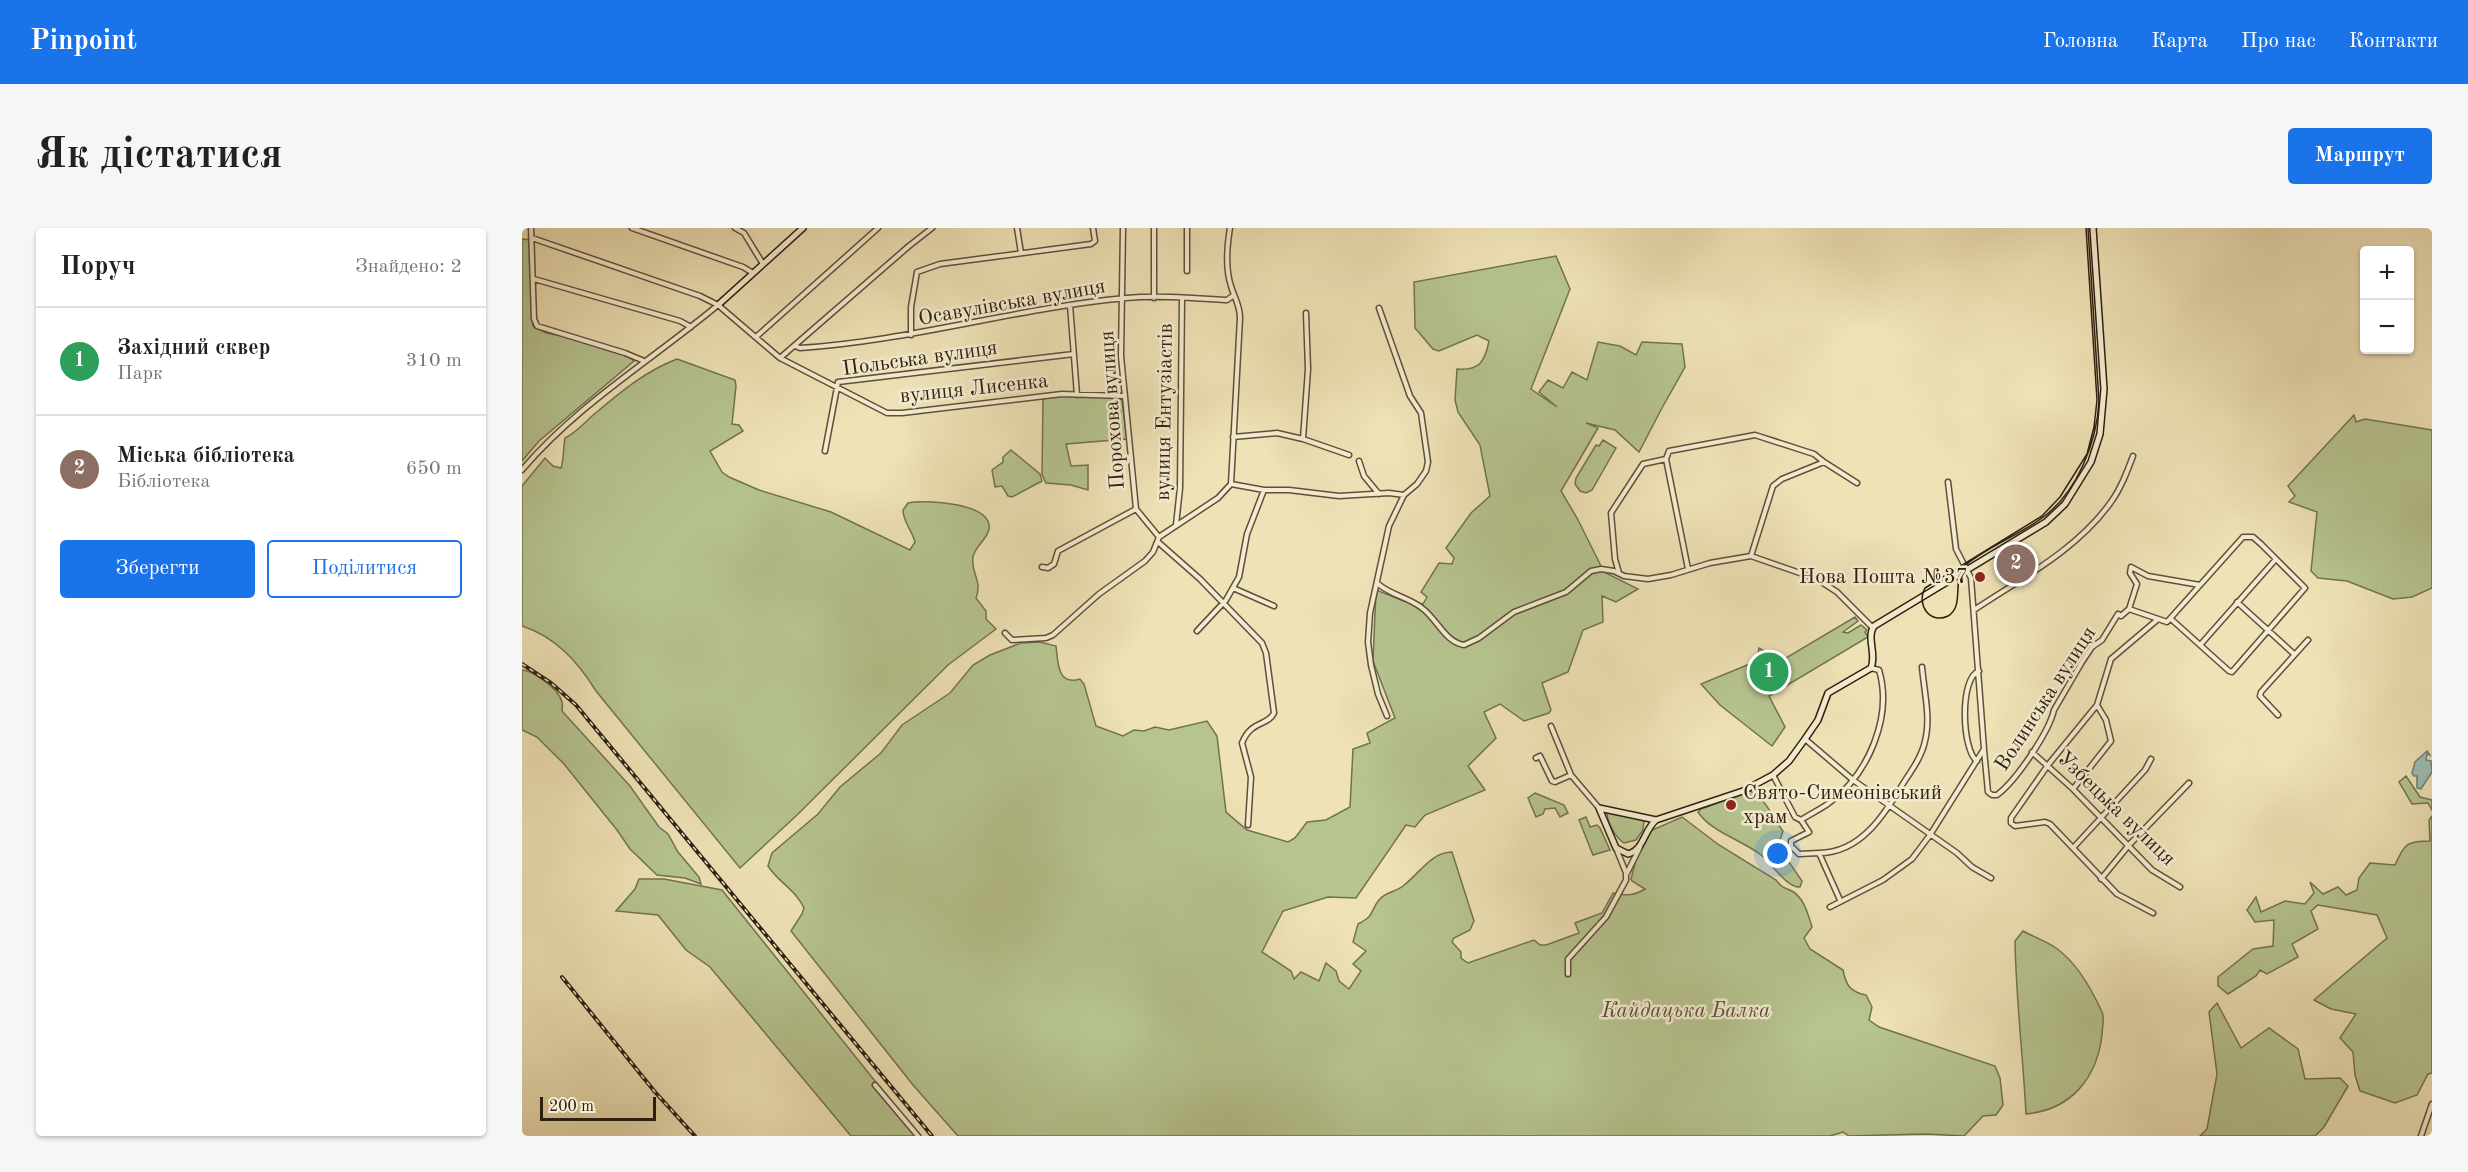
<!DOCTYPE html>
<html lang="uk">
<head>
<meta charset="utf-8">
<style>
	:root { --surface:#fff; --page:#f6f6f6; --text:#222; --muted:#767676; --line:#e0e0e0; --accent:#1a73e8 }
	body { margin:0; font-family:"Old Standard TT",serif; background:var(--page); color:var(--text) }
	.controls { position:absolute; right:18px; top:18px; display:grid; overflow:hidden; border-radius:6px; box-shadow:0 2px 4px #0004 }
	.controls button { width:54px; height:54px; display:grid; place-items:center; padding:0; border:0; border-bottom:2px solid var(--line); background:var(--surface); color:var(--text); font:30px sans-serif }
	.scale { position:absolute; left:18px; bottom:15px; width:116px; box-sizing:border-box; padding-left:6px; border:3px solid #2e2011; border-top:0; font-size:16px; line-height:21px; white-space:nowrap; color:#2e2011; -webkit-text-stroke:4px #f4ecd0; paint-order:stroke }
	.you { position:absolute; left:1256px; top:626px; width:21px; height:21px; margin:-15px; border:4px solid #fff; border-radius:50%; background:#1a73e8; box-shadow:0 0 0 9px #1a73e833 }
	.badge { display:grid; place-items:center; width:39px; height:39px; border-radius:50%; background:var(--accent); color:#fff; font-size:20px; font-weight:700 }
	.pin { position:absolute; translate:-50% -50%; border:3px solid #fff; box-shadow:0 2px 6px #0006 }
	.list { margin:0; padding:0; list-style:none }
	h2 { display:flex; justify-content:space-between; align-items:center; height:78px; margin:0; padding:0 24px; font-size:26px }
	h2 small { font-size:20px; font-weight:400; color:var(--muted) }
	.list li { display:grid; grid-template-columns:39px 1fr auto; gap:18px; align-items:center; box-sizing:border-box; height:108px; padding:0 24px; border-top:2px solid var(--line) }
	.list b { display:block; font-size:22px; white-space:nowrap }
	.list p { margin:0; font-size:20px; white-space:nowrap; color:var(--muted) }
	.list em { font-size:20px; font-style:normal; color:var(--muted) }
	.actions { display:flex; gap:12px; padding:18px 24px }
	.actions a { flex:1; padding:14px 0; border:2px solid var(--accent); border-radius:6px; text-align:center; font-size:21px; color:var(--accent) }
	.actions .main { background:var(--accent); color:#fff }
	.map { position:relative; flex:none; width:1910px; height:908px; overflow:hidden; border-radius:6px }
	header { display:flex; align-items:center; gap:36px; box-sizing:border-box; height:84px; padding:0 30px; background:var(--accent); color:#fff }
	header strong { font-size:28px }
	nav { display:flex; gap:33px; margin-inline-start:auto; font-size:21px }
	.intro { display:flex; align-items:center; justify-content:space-between; box-sizing:border-box; height:144px; padding:0 36px }
	h1 { margin:0; font-size:42px }
	.button { padding:15px 27px; border-radius:6px; background:var(--accent); color:#fff; font-size:21px; font-weight:700 }
	main { display:flex; gap:36px; padding:0 36px }
	aside { flex:1; background:var(--surface); border-radius:6px; box-shadow:0 2px 4px #0004 }
	.map>svg:first-child { display:block }
</style>
</head>
<body>
<header>
<strong>Pinpoint</strong>
<nav><a>Головна</a><a>Карта</a><a>Про нас</a><a>Контакти</a></nav>
</header>
<div class="intro"><h1>Як дістатися</h1><a class="button">Маршрут</a></div>
<main>
<aside>
<h2>Поруч<small>Знайдено: 2</small></h2>
<ul class="list">
<li><span class="badge" style="background:#2e9e5b">1</span><div><b>Західний сквер</b><p>Парк</p></div><em>310 m</em></li>
<li><span class="badge" style="background:#8d6e63">2</span><div><b>Міська бібліотека</b><p>Бібліотека</p></div><em>650 m</em></li>
</ul>
<div class="actions"><a class="main">Зберегти</a><a>Поділитися</a></div>
</aside>
<div class="map">
<svg width="1910" height="908" viewBox="0 0 1910 908">
	<rect width="100%" height="100%" fill="#eee2b6"/>
	<filter id="stains"><feTurbulence type="fractalNoise" baseFrequency=".00333" numOctaves="4"/><feColorMatrix values="0 0 0 0 .2 0 0 0 0 .09 0 0 0 0 .02 0 0 0 .5 -.17"/></filter>
	<radialGradient id="worn" r=".72"><stop offset=".6" stop-color="#630" stop-opacity="0"/><stop offset="1" stop-color="#630" stop-opacity=".3"/></radialGradient>
	<!-- green -->
	<path fill="#b6c490" stroke="#727250" stroke-width="1.5" d="M0 11 9 12 11 26V98L24 105 45 109 105 128 112 133 17 213 0 233Z
		M1034 28 1048 61 1009 161 1035 179 1017 164 1026 152 1041 160 1050 144 1065 152 1076 114 1098 118 1114 127 1120 114 1160 116 1163 139 1140 180 1117 224 1093 202 1064 195 1076 200 1039 263 1055 290 1082 344 1116 361 1094 374 1080 368 1081 394 1061 402 1046 444 1020 455 1029 482 1027 485 1002 493 978 476 962 484 974 510 946 538 963 562 903 587 893 599 884 597 834 670 806 669 761 683 740 724 769 743 772 751 779 744 797 753 804 735 814 743 817 753 827 761 839 743 831 736 844 723 831 714 836 696C854 687 847 684 857 672 863 664 874 664 881 658 897 646 909 624 930 624L952 693 948 702 932 710 930 714 939 724V730L946 735 1012 712 1018 717H1024L1057 705 1053 695 1080 685 1091 665C1105 668 1111 668 1123 661L1110 653 1109 651 1116 624 1128 603 1160 589 1197 617 1254 652C1261 661 1262 659 1270 663 1283 671 1286 687 1290 699L1282 710 1288 721 1321 742C1324 757 1328 764 1344 767L1350 779 1347 792 1357 799 1473 838 1478 850 1481 877 1474 887 1461 888 1442 908 1404 906 1327 908 1321 904 1308 908H436L391 857 269 703 280 686 282 680C274 662 256 654 246 638L250 625 296 586 318 559 359 525 380 497 428 465 451 437 468 427 499 415 518 414 534 418C536 434 535 458 558 451L562 456 574 498 601 508 612 502 622 503 633 499 647 502 685 493 695 508 704 584 725 602 766 614 773 610 785 594 804 592 828 579 831 521 848 515 845 505 873 490 851 433 854 362 882 373 901 376 905 369 899 364 917 335 930 336 932 330 924 320 949 285 968 268 958 217 936 184 933 172 935 141C958 143 963 133 967 113L955 107 917 123 911 121 893 100 892 54Z
		M155 131 213 152 214 158 210 196 217 197 221 203 188 223 200 244 207 249 237 262 309 284 388 322 393 314C390 302 381 294 381 282L386 275C403 271 471 275 467 301 465 312 453 318 451 329 448 345 461 352 454 370L464 383V391L474 401 426 437 274 588 218 640 74 463C56 434 34 409 0 398V258L23 230 31 238 39 240C42 231 41 221 43 210 58 202 63 193 76 183 101 162 124 143 155 131Z
		M539 167 593 169 600 172 605 211 544 216 549 238 566 237V262L549 257 524 255 520 246 521 171Z
		M1832 187 1834 194 1843 191 1910 202V360L1890 369 1871 371 1825 353 1796 350 1789 343 1795 284 1767 274 1773 268 1766 258Z
		M1081 212 1094 220 1070 262 1064 265 1058 263 1053 256 1054 250 1074 217 1077 218Z
		M489 222 518 246 520 253 490 269 486 268 480 258 473 259 470 242 481 234V229Z
		M1333 389 1336 393 1321 404 1326 405 1339 397 1345 402 1343 404 1346 409 1247 468 1263 499 1250 518 1198 477 1179 456 1235 433 1237 420 1259 433Z
		M0 442C12 443 37 461 40 474 41 476 40 481 40 483L108 558 137 599 146 606 156 624 177 649 179 656 163 650 135 647 108 621 95 602 42 536 15 509 0 502Z
		M1884 548 1898 569 1910 572V582L1906 575 1890 576 1877 554Z
		M1228 563C1242 568 1252 591 1261 603L1256 618 1280 653 1278 659C1265 660 1250 636 1239 627 1220 612 1189 604 1176 584L1179 581Z
		M1013 565 1042 577 1046 585 1038 589 1033 580 1023 581 1021 586 1014 589 1006 570Z
		M1085 584 1122 592 1121 602 1114 612 1102 615C1093 609 1085 594 1085 584Z
		M1910 588V845L1906 846 1895 867 1873 875 1838 863 1833 847 1831 824 1818 810 1834 786 1809 781 1792 772 1865 710 1855 687 1796 677 1789 683 1796 701 1770 716 1776 729 1745 746 1738 742 1734 748 1706 766 1696 758V749L1731 721 1751 718 1752 692 1733 694 1725 682 1734 669 1739 684 1763 673 1783 676 1792 665 1788 654 1801 666 1816 659 1824 667 1835 662 1837 650 1848 635 1873 637C1883 616 1884 613 1908 613L1907 592Z
		M1064 589 1068 599 1075 597 1078 600 1088 622 1071 627 1057 592Z
		M117 651H142L200 662 397 908H329L188 739 164 722 136 687 94 683 113 661Z
		M1501 703C1512 709 1524 713 1534 720 1554 734 1570 762 1580 784 1583 790 1580 800 1580 807 1575 850 1549 882 1504 886 1501 828 1494 771 1493 713Z
		M1695 775 1719 820 1747 800 1776 821 1783 851 1818 850 1826 858 1802 899 1793 908H1678L1685 901 1695 846 1687 784Z"/>
	<!-- water -->
	<path fill="#9cbcb6" stroke="#707e74" stroke-width="1.5" d="M1905 523 1908 527 1905 526 1904 532 1909 533 1910 544 1899 561 1895 560V548H1892L1890 545 1893 534Z"/>
	<g fill="none" stroke-linecap="round" stroke-linejoin="round">
		<defs>
			<path id="street" d="M9 0 12 91 15 98 103 125 122 133
				M110 0 221 39 231 45
				M213 0 222 5 241 36
				M495 0 499 25
				M10 10 178 68 196 77 258 130 365 185H380L540 166 601 168
				M665 43V0
				M12 51 158 93 169 99
				M632 70V0
				M548 77 555 167
				M857 80 888 168 899 185 906 234 904 243 895 256 882 267 867 298 848 385 846 414 849 437 856 466 865 488
				M389 107V79L395 44 418 36 569 16 573 13 571 0
				M234 109 356 0
				M273 118 278 120C388 113 494 80 604 70 637 67 672 70 705 72L712 67
				M258 130 387 18 410 0
				M711 209 755 205 781 211 827 227
				M781 211 786 141 784 85
				M303 223 316 154 552 126
				M1144 231 1166 341
				M837 233 842 248 857 266
				M0 242C56 176 130 132 196 77
				M709 256 742 262H767L817 268 867 265 882 267
				M614 281 637 309
				M654 297 658 260 660 71
				M636 314 678 351 740 415 744 425 752 485C746 498 729 492 720 515L729 549 726 597
				M1229 328 1251 258 1260 251 1302 234 1335 255
				M520 339 526 340 532 336 536 323 614 281 599 128 601 0
				M1097 345 1093 331 1089 285 1121 236 1144 231 1147 223 1233 207 1292 226 1302 234
				M855 355C868 367 886 369 900 380 915 391 923 414 942 417L957 410 992 384 1044 364 1069 343 1079 341 1092 343 1102 348 1126 351 1149 347 1188 335 1229 328 1295 351 1315 364 1351 400
				M711 360 752 378
				M1715 374 1772 426
				M1452 382C1500 350 1555 322 1589 274 1599 260 1605 244 1611 228
				M1649 391 1707 443 1710 444 1783 360 1739 316 1731 309H1721L1645 394 1607 381 1615 356 1608 345 1609 339 1626 348 1678 357
				M675 403 704 372 717 349 725 306 742 262
				M483 405 490 412 524 410 531 407 577 366 623 333 631 324 637 309 696 270 709 256 718 90C718 77 712 69 709 58 703 40 705 18 708 0
				M1679 416 1754 331
				M1756 487 1738 468 1739 464 1786 412
				M1029 498 1049 547 1077 580
				M1283 511 1331 552 1435 625 1450 639 1469 650
				M1462 522 1466 564 1470 567H1475C1494 553 1527 504 1532 482L1560 434 1570 419 1580 412 1596 386 1599 388 1607 381
				M1510 524 1551 561 1630 642 1658 659
				M1014 530 1018 528 1030 553 1033 554 1049 547
				M1455 533C1440 523 1437 450 1457 443
				M1251 547 1273 589 1279 592 1287 604 1269 613V618L1277 626 1297 625 1318 672
				M1551 561 1589 513 1584 492 1575 477
				M1279 592C1288 586 1299 581 1307 575 1346 547 1371 489 1357 442L1349 440
				M1551 620 1623 542 1629 531
				M1297 625C1339 625 1363 586 1382 554 1390 542 1400 528 1403 513 1409 490 1402 463 1400 439
				M1105 645 1118 619
				M1579 651 1607 617 1667 555
				M1308 679 1361 652 1390 631 1408 607 1462 521 1449 350 1434 321 1426 254
				M1631 685 1595 666 1528 596 1523 594 1493 598 1489 595V590L1526 537 1575 477 1589 431 1635 392
				M1046 746V731L1084 689 1104 652V645L1094 620
				M353 857 396 908
				M1899 908 1910 876"/>
			<path id="secondary" d="M196 77 281 0
				M1134 592 1077 580 1094 620 1106 626C1122 622 1122 602 1134 592L1221 563 1251 547 1267 533 1283 511 1296 492 1306 465 1349 440C1355 426 1344 410 1352 398L1524 294 1543 276 1569 234 1578 206 1582 161 1571 0"/>
		</defs>
		<!-- street casing -->
		<use href="#street" stroke="#5e503a" stroke-width="7"/>
		<!-- secondary casing -->
		<use href="#secondary" stroke="#2e2011" stroke-width="8"/>
		<!-- street -->
		<use href="#street" stroke="#f4ecd0" stroke-width="4"/>
		<!-- secondary -->
		<use href="#secondary" stroke="#f4ecd0" stroke-width="5"/>
		<!-- tram -->
		<path stroke="#2e2011" stroke-width="1.5" d="M1564 0 1575 172 1572 199 1565 226 1538 269 1520 288 1403 360C1394 375 1407 397 1426 388 1442 379 1431 354 1441 339 1465 319 1495 308 1520 290 1555 265 1575 214 1577 173L1566 0"/>
		<defs>
			<path id="rail" d="M0 436 29 455 54 477 410 908
				M40 749 133 864 173 908"/>
		</defs>
		<!-- rail casing -->
		<use href="#rail" stroke="#2e2011" stroke-width="4"/>
		<!-- rail -->
		<use href="#rail" stroke="#f4ecd0" stroke-width="1.5" stroke-dasharray="4.5" stroke-linecap="butt"/>
	</g>
	<!-- markers -->
	<g fill="#8f2418" stroke="#f4ecd0" stroke-width="2">
		<circle cx="1458" cy="349" r="6"/>
		<circle cx="1209" cy="577" r="6"/>
	</g>
	<g text-anchor="middle" dominant-baseline="central" stroke-width="5" stroke-linejoin="round" paint-order="stroke">
		<!-- street labels -->
		<g font-size="21" fill="#2e2011" stroke="#f4ecd0">
			<text transform="translate(490 75) rotate(-10)">Осавулівська вулиця</text>
			<text transform="translate(398 131) rotate(-8)">Польська вулиця</text>
			<text transform="translate(452 161) rotate(-6)">вулиця Лисенка</text>
			<text transform="translate(591 182) rotate(-94)">Порохова вулиця</text>
			<text transform="translate(643 184) rotate(-89)">вулиця Ентузіастів</text>
			<text transform="translate(1524 471) rotate(-57)">Волинська вулиця</text>
			<text transform="translate(1594 581) rotate(44)">Узбецька вулиця</text>
		</g>
		<!-- poi labels -->
		<g font-size="21" fill="#2e2011" stroke="#f4ecd0" text-anchor="end">
			<text x="1446" y="349">Нова Пошта №37</text>
			<text x="1221" y="565" text-anchor="start">Свято-Симеонівський<tspan x="1221" dy="24">храм</tspan></text>
		</g>
		<!-- park labels -->
		<g font-size="21" font-style="italic" fill="#575137" stroke="#f4ecd0">
			<text x="1164" y="783">Кайдацька Балка</text>
		</g>
	</g>
	<rect width="100%" height="100%" filter="url(#stains)"/>
	<rect width="100%" height="100%" fill="url(#worn)"/>
</svg>
<div class="controls">
<button>+</button>
<button>−</button>
</div>
<div class="scale">200 m</div>
<div class="you"></div>
<div class="pin badge" style="left:1247px;top:444px;background:#2e9e5b">1</div>
<div class="pin badge" style="left:1494px;top:336px;background:#8d6e63">2</div>
</div>
</main>
</body>
</html>
